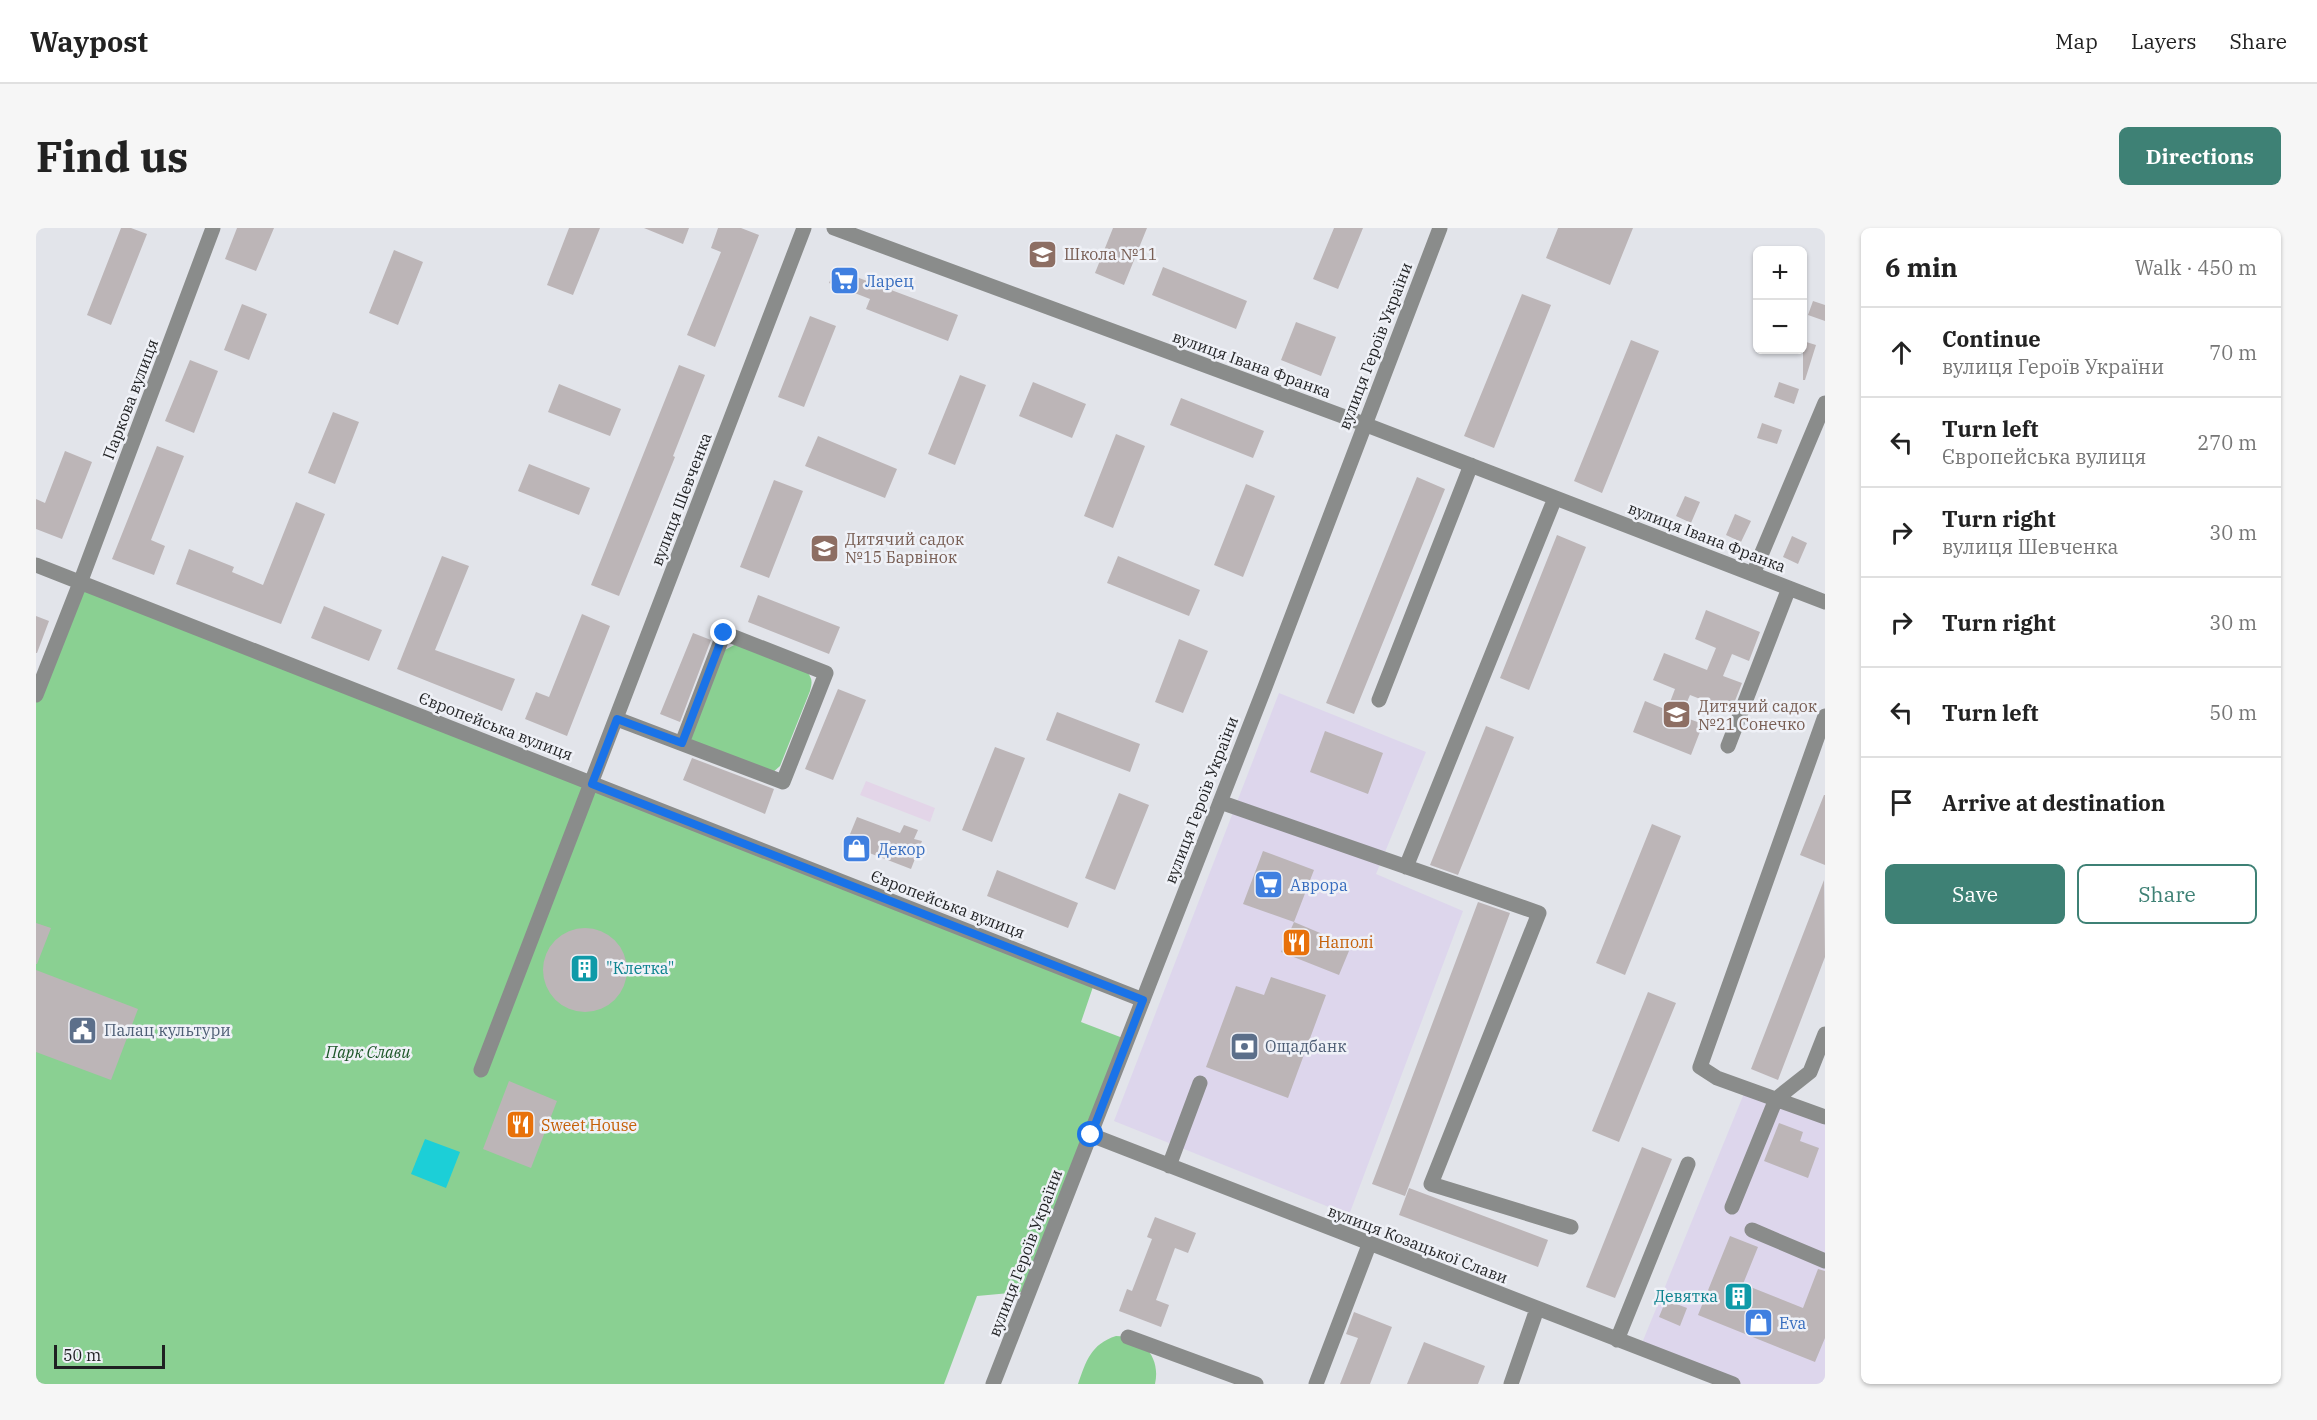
<!DOCTYPE html>
<html lang="en">
<head>
<meta charset="utf-8">
<style>
	:root { --surface:#fff; --page:#f6f6f6; --text:#222; --muted:#767676; --line:#e0e0e0; --accent:#3e8175 }
	body { margin:0; font-family:"IBM Plex Serif",serif; background:var(--page); color:var(--text) }
	.controls { position:absolute; right:18px; top:18px; display:grid; overflow:hidden; border-radius:9px; box-shadow:0 2px 4px #0004 }
	.controls button { width:54px; height:54px; display:grid; place-items:center; padding:0; border:0; border-bottom:2px solid var(--line); background:var(--surface); color:var(--text); font:30px sans-serif }
	.scale { position:absolute; left:18px; bottom:15px; width:111px; box-sizing:border-box; padding-left:6px; border:3px solid #1f2022; border-top:0; font-size:16px; line-height:21px; white-space:nowrap; color:#1f2022; -webkit-text-stroke:4px #eff1f7; paint-order:stroke }
	.stop { position:absolute; width:18px; height:18px; margin:-14px; border:4px solid #1a73e8; border-radius:50%; background:#fff }
	.stop.end { background:#1a73e8; border-color:#fff; box-shadow:0 2px 6px #0008 }
	.list { margin:0; padding:0; list-style:none }
	h2 { display:flex; justify-content:space-between; align-items:center; height:78px; margin:0; padding:0 24px; font-size:26px }
	h2 small { font-size:20px; font-weight:400; color:var(--muted) }
	.list li { display:grid; grid-template-columns:39px 1fr auto; gap:18px; align-items:center; box-sizing:border-box; height:90px; padding:0 24px; border-top:2px solid var(--line) }
	.list b { display:block; font-size:22px; white-space:nowrap }
	.list p { margin:0; font-size:20px; white-space:nowrap; color:var(--muted) }
	.list em { font-size:20px; font-style:normal; color:var(--muted) }
	.actions { display:flex; gap:12px; padding:18px 24px }
	.actions a { flex:1; padding:14px 0; border:2px solid var(--accent); border-radius:9px; text-align:center; font-size:21px; color:var(--accent) }
	.actions .main { background:var(--accent); color:#fff }
	.icon { flex:none; width:33px; height:33px; fill:none; stroke:currentColor; stroke-width:2; stroke-linecap:round; stroke-linejoin:round }
	.map { position:relative; flex:none; width:1789px; height:1156px; overflow:hidden; border-radius:9px }
	header { display:flex; align-items:center; gap:36px; box-sizing:border-box; height:84px; padding:0 30px; background:var(--surface); border-bottom:2px solid var(--line) }
	header strong { font-size:28px }
	nav { display:flex; gap:33px; margin-inline-start:auto; font-size:21px }
	.intro { display:flex; align-items:center; justify-content:space-between; box-sizing:border-box; height:144px; padding:0 36px }
	h1 { margin:0; font-size:42px }
	.button { padding:15px 27px; border-radius:9px; background:var(--accent); color:#fff; font-size:21px; font-weight:700 }
	main { display:flex; gap:36px; padding:0 36px }
	aside { flex:1; background:var(--surface); border-radius:9px; box-shadow:0 2px 4px #0004 }
	.map>svg:first-child { display:block }
</style>
</head>
<body>
<header>
<strong>Waypost</strong>
<nav><a>Map</a><a>Layers</a><a>Share</a></nav>
</header>
<div class="intro"><h1>Find us</h1><a class="button">Directions</a></div>
<main>
<div class="map">
<svg width="1789" height="1156" viewBox="0 0 1789 1156">
	<rect width="100%" height="100%" fill="#e2e4ea"/>
	<!-- commercial -->
	<path fill="#ddd6ec" d="M1243 465 1390 524 1340 646 1427 683 1313 987 1078 893Z
		M1709 863 1789 889V1156H1697L1604 1120Z"/>
	<!-- industrial -->
	<path fill="#e3d5e8" d="M830 553 899 580 894 594 824 567Z"/>
	<!-- green -->
	<path fill="#8ad092" d="M44 355 1059 753 1045 794 1092 812 994 1063 941 1068 908 1156H0V458Z
		M700 416 771 444C777 451 776 455 774 463L744 538 736 545 654 513 687 423Z
		M1080 1108C1107 1109 1125 1129 1119 1156H1042C1050 1133 1055 1116 1080 1108Z"/>
	<!-- water -->
	<path fill="#1ccfd7" d="M389 911 424 924 410 960 375 946Z"/>
	<!-- building -->
	<path fill="#bcb5b7" d="M85 0H95L111 6 75 97 51 87Z
		M201 0H238L220 43 189 31Z
		M533 0H564L537 67 511 57Z
		M608 0H653L647 16Z
		M682 0H705L723 7 679 119 651 107 685 24 675 20Z
		M1077 0H1111L1088 57 1059 45Z
		M1298 0H1327L1302 61 1277 51Z
		M1522 0H1597L1574 57 1510 30Z
		M358 22 387 34 362 97 333 85Z
		M1127 39 1211 73 1200 101 1116 67Z
		M799 41 922 87 912 113 830 81 834 71 793 55Z
		M1486 66 1515 77 1458 220 1428 208Z
		M1777 73 1789 77V93L1772 87Z
		M206 76 231 86 213 132 188 122Z
		M774 88 800 98 768 179 742 169Z
		M1260 94 1300 109 1285 148 1245 132Z
		M1595 112 1623 123 1566 265 1538 253Z
		M1767 113 1780 117 1769 152H1767Z
		M154 132 182 143 158 205 129 193Z
		M643 137 669 147 637 228 639 229 583 368 555 357Z
		M924 147 950 157 919 237 892 226Z
		M997 154 1050 176 1036 210 983 188Z
		M1743 154 1763 161 1758 176 1738 169Z
		M523 156 585 181 574 208 512 184Z
		M1145 170 1228 203 1217 230 1134 197Z
		M297 184 323 194 299 256 272 245Z
		M1726 195 1746 202 1741 216 1721 210Z
		M1080 206 1109 218 1077 300 1048 288Z
		M782 208 861 241 849 270 769 238Z
		M121 218 148 228 115 312 129 318 118 347 76 331Z
		M29 223 56 234 26 311 0 301V271L9 275Z
		M493 236 554 260 543 287 482 263Z
		M1381 249 1409 261 1318 486 1290 475Z
		M738 252 767 263 733 350 704 339Z
		M1210 256 1239 268 1207 349 1178 337Z
		M1649 268 1664 274 1655 295 1640 288Z
		M260 274 289 286 245 396 140 356 153 321 198 339 196 344 227 357Z
		M1699 286 1715 293 1705 314 1690 307Z
		M1521 307 1550 319 1493 462 1464 450Z
		M1756 308 1771 315 1762 336 1747 329Z
		M406 328 433 338 399 422 479 451 466 483 361 441Z
		M1082 328 1164 362 1153 388 1071 355Z
		M722 367 804 399 793 426 712 394Z
		M288 378 346 402 333 433 275 410Z
		M1670 382 1724 404 1713 433 1696 426 1687 448 1706 455 1695 483 1654 467 1645 488 1667 496 1655 527 1597 504 1609 473 1631 482 1639 461 1617 452 1628 425 1671 442 1680 420 1659 411Z
		M546 386 574 398 531 508 489 491 500 464 513 469Z
		M0 388 13 393 1 425H0Z
		M657 405 675 412 644 494 624 486Z
		M1143 411 1172 423 1147 485 1119 474Z
		M802 461 830 472 797 552 769 541Z
		M1021 484 1104 516 1094 544 1010 512Z
		M1450 498 1478 509 1422 647 1394 637Z
		M1289 503 1347 525 1332 566 1274 544Z
		M959 519 989 530 956 614 926 602Z
		M656 530 738 561 729 586 647 552Z
		M1083 565 1113 577 1079 662 1049 650Z
		M1788 567H1789V637L1764 627Z
		M821 589 864 605 868 597 882 602 878 611 886 613 875 641 810 616Z
		M1616 596 1645 608 1589 747 1560 735Z
		M1227 623 1278 642 1258 694 1207 676Z
		M961 642 1042 675 1032 700 951 668Z
		M1788 652 1789 729 1742 852 1715 841Z
		M1442 674 1474 685 1369 968 1336 956Z
		M1258 694 1315 718 1303 747 1245 724Z
		M0 695 15 700 1 736H0Z
		M507 742a42 42 0 1 1 84 0a42 42 0 1 1-84 0Z
		M0 742 102 781 75 852 0 824Z
		M1235 749 1290 767 1252 870 1170 839 1200 758 1228 767Z
		M1612 764 1640 775 1583 914 1556 903Z
		M473 853 521 873 495 940 447 921Z
		M1743 895 1767 904 1764 913 1783 920 1772 950 1728 933Z
		M1606 919 1636 931 1579 1070 1550 1059Z
		M1373 960 1512 1012 1502 1039 1363 987Z
		M1119 989 1160 1005 1152 1025 1139 1020 1120 1072 1133 1077 1125 1099 1083 1083 1091 1061 1096 1063 1116 1011 1111 1009Z
		M1694 1008 1722 1019 1707 1056 1767 1080 1782 1041 1789 1043V1110L1779 1134 1662 1087Z
		M1630 1072 1651 1080 1644 1098 1623 1089Z
		M1318 1084 1356 1099 1334 1156H1304L1322 1110 1310 1106Z
		M1388 1114 1449 1138 1442 1156H1371Z"/>
	<g fill="none" stroke-linecap="round" stroke-linejoin="round">
		<!-- minor -->
		<path stroke="#8a8c8b" stroke-width="15" d="M798 0 1328 196 1789 374
			M0 337 1107 772
			M1717 346 1789 175
			M0 467 44 355 177 0
			M1343 472 1435 237
			M1789 488 1664 839 1681 850 1789 889
			M581 491 747 554 790 445 688 405 646 515
			M1692 518 1753 360
			M1184 574 1503 685 1395 956 1535 999
			M1370 639 1519 270
			M445 842 768 0
			M1055 907 1697 1156
			M1133 938 1164 855
			M1696 979 1740 871 1774 844 1789 806
			M1716 1002 1789 1033
			M1092 1109 1220 1156
			M1581 1112 1652 936
			M957 1156 1229 459 1404 0
			M1280 1156 1333 1017
			M1475 1156 1501 1081"/>
	</g>
	<g fill="none" stroke-linecap="round" stroke-linejoin="round">
		<!-- route -->
		<path stroke="#1a73e8" stroke-width="8" d="M688 405 646 515 581 491 556 556 1107 772 1055 907"/>
	</g>
	<!-- icons -->
	<defs>
		<symbol id="school-square" viewBox="-11 -11 22 22"><rect x="-9" y="-9" width="18" height="18" rx="4" fill="#8d6e63" stroke="#eff1f7"/><path d="M0-5L7-2L0 1L-7-2ZM-4 1L0 2.5L4 1V4Q0 6-4 4Z" fill="#fff"/></symbol>
		<symbol id="supermarket-square" viewBox="-11 -11 22 22"><rect x="-9" y="-9" width="18" height="18" rx="4" fill="#3f7fe0" stroke="#eff1f7"/><path d="M-6-5.5h2.5l.6 2H6L4.5 2H-2.5L-4.4-4H-6ZM-1.5 3.2a1.3 1.3 0 1 0 .1 0ZM3 3.2a1.3 1.3 0 1 0 .1 0Z" fill="#fff"/></symbol>
		<symbol id="shop-square" viewBox="-11 -11 22 22"><rect x="-9" y="-9" width="18" height="18" rx="4" fill="#3f7fe0" stroke="#eff1f7"/><path d="M-5-2.5h2.3a2.7 3.5 0 0 1 5.4 0H5L5.5 6h-11ZM-1.5-2.5h3a1.5 2.3 0 0 0-3 0Z" fill="#fff"/></symbol>
		<symbol id="restaurant-square" viewBox="-11 -11 22 22"><rect x="-9" y="-9" width="18" height="18" rx="4" fill="#e8710a" stroke="#eff1f7"/><path d="M-5-6h1v4h1v-4h1v4h1v-4h1v5L-1.5 .5V6h-2V.5L-5-1ZM5-6V6H3V1.5H1.5Q1.5-4 5-6Z" fill="#fff"/></symbol>
		<symbol id="building-square" viewBox="-11 -11 22 22"><rect x="-9" y="-9" width="18" height="18" rx="4" fill="#0f9aa8" stroke="#eff1f7"/><path d="M-4-6H4V6H1V3H-1V6H-4ZM-2.5-4.3h1.7v1.8h-1.7ZM.8-4.3h1.7v1.8H.8ZM-2.5-1h1.7V.8h-1.7ZM.8-1h1.7V.8H.8Z" fill="#fff"/></symbol>
		<symbol id="civic-square" viewBox="-11 -11 22 22"><rect x="-9" y="-9" width="18" height="18" rx="4" fill="#5c6f8a" stroke="#eff1f7"/><path d="M-.6-6.5H3V-4.5H.6V-3L4-1V1h2V6H-6V1h2V-1L-.6-3ZM-1.2 2.5V6h2.4V2.5Z" fill="#fff"/></symbol>
		<symbol id="bank-square" viewBox="-11 -11 22 22"><rect x="-9" y="-9" width="18" height="18" rx="4" fill="#5c6f8a" stroke="#eff1f7"/><path d="M-6-4H6V4H-6ZM0-2.3a2.3 2.3 0 1 0 0 4.6a2.3 2.3 0 1 0 0-4.6Z" fill="#fff"/></symbol>
	</defs>
	<g fill-rule="evenodd">
		<use href="#school-square" x="990" y="10" width="33" height="33"/>
		<use href="#supermarket-square" x="792" y="36" width="33" height="33"/>
		<use href="#school-square" x="772" y="304" width="33" height="33"/>
		<use href="#school-square" x="1624" y="470" width="33" height="33"/>
		<use href="#shop-square" x="804" y="604" width="33" height="33"/>
		<use href="#supermarket-square" x="1216" y="640" width="33" height="33"/>
		<use href="#restaurant-square" x="1244" y="698" width="33" height="33"/>
		<use href="#building-square" x="532" y="724" width="33" height="33"/>
		<use href="#civic-square" x="30" y="786" width="33" height="33"/>
		<use href="#bank-square" x="1192" y="802" width="33" height="33"/>
		<use href="#restaurant-square" x="468" y="880" width="33" height="33"/>
		<use href="#building-square" x="1686" y="1052" width="33" height="33"/>
		<use href="#shop-square" x="1706" y="1078" width="33" height="33"/>
	</g>
	<g text-anchor="middle" dominant-baseline="central" stroke-width="5" stroke-linejoin="round" paint-order="stroke">
		<!-- education labels -->
		<g font-size="16" fill="#785e54" stroke="#eff1f7" text-anchor="start">
			<text x="1028" y="26">Школа №11</text>
			<text x="809" y="311">Дитячий садок<tspan x="809" dy="18">№15 Барвінок</tspan></text>
			<text x="1662" y="478">Дитячий садок<tspan x="1662" dy="18">№21 Сонечко</tspan></text>
		</g>
		<!-- shop labels -->
		<g font-size="16" fill="#366cbe" stroke="#eff1f7" text-anchor="start">
			<text x="829" y="53">Ларец</text>
			<text x="842" y="621">Декор</text>
			<text x="1254" y="657">Аврора</text>
			<text x="1743" y="1095">Eva</text>
		</g>
		<!-- street labels -->
		<g font-size="16" fill="#1f2022" stroke="#eff1f7">
			<text transform="translate(1339 118) rotate(-69)">вулиця Героїв України</text>
			<text transform="translate(1216 136) rotate(20)">вулиця Івана Франка</text>
			<text transform="translate(94 171) rotate(-69)">Паркова вулиця</text>
			<text transform="translate(645 271) rotate(-69)">вулиця Шевченка</text>
			<text transform="translate(1671 309) rotate(21)">вулиця Івана Франка</text>
			<text transform="translate(460 498) rotate(21)">Європейська вулиця</text>
			<text transform="translate(1165 572) rotate(-69)">вулиця Героїв України</text>
			<text transform="translate(912 676) rotate(21)">Європейська вулиця</text>
			<text transform="translate(1382 1016) rotate(21)">вулиця Козацької Слави</text>
			<text transform="translate(989 1025) rotate(-69)">вулиця Героїв України</text>
		</g>
		<!-- food labels -->
		<g font-size="16" fill="#c56008" stroke="#eff1f7" text-anchor="start">
			<text x="1282" y="714">Наполі</text>
			<text x="505" y="897">Sweet House</text>
		</g>
		<!-- culture labels -->
		<g font-size="16" fill="#0d838f" stroke="#eff1f7" text-anchor="start">
			<text x="570" y="740">"Клетка"</text>
			<text x="1682" y="1068" text-anchor="end">Девятка</text>
		</g>
		<!-- service labels -->
		<g font-size="16" fill="#4e5e75" stroke="#eff1f7" text-anchor="start">
			<text x="68" y="802">Палац культури</text>
			<text x="1229" y="818">Ощадбанк</text>
		</g>
		<!-- park labels -->
		<g font-size="16" font-style="italic" fill="#1c5628" stroke="#eff1f7">
			<text x="332" y="824">Парк Слави</text>
		</g>
	</g>
</svg>
<div class="controls">
<button>+</button>
<button>−</button>
</div>
<div class="scale">50 m</div>
<div class="stop" style="left:1055px;top:907px"></div>
<div class="stop end" style="left:688px;top:405px"></div>
</div>
<aside>
<h2>6 min<small>Walk · 450 m</small></h2>
<ul class="list">
<li><svg class="icon" aria-label="ahead" viewBox="0 0 24 24"><path d="M12 20V5M6 11l6-6 6 6"/></svg><div><b>Continue</b><p>вулиця Героїв України</p></div><em>70 m</em></li>
<li><svg class="icon" aria-label="left" viewBox="0 0 24 24"><path d="M17 20v-9H6M10 6l-5 5 5 5"/></svg><div><b>Turn left</b><p>Європейська вулиця</p></div><em>270 m</em></li>
<li><svg class="icon" aria-label="right" viewBox="0 0 24 24"><path d="M7 20v-9h11M14 6l5 5-5 5"/></svg><div><b>Turn right</b><p>вулиця Шевченка</p></div><em>30 m</em></li>
<li><svg class="icon" aria-label="right" viewBox="0 0 24 24"><path d="M7 20v-9h11M14 6l5 5-5 5"/></svg><div><b>Turn right</b></div><em>30 m</em></li>
<li><svg class="icon" aria-label="left" viewBox="0 0 24 24"><path d="M17 20v-9H6M10 6l-5 5 5 5"/></svg><div><b>Turn left</b></div><em>50 m</em></li>
<li><svg class="icon" aria-label="arrive" viewBox="0 0 24 24"><path d="M6 21V4h12l-3 4 3 4H6"/></svg><div><b>Arrive at destination</b></div></li>
</ul>
<div class="actions"><a class="main">Save</a><a>Share</a></div>
</aside>
</main>
</body>
</html>
